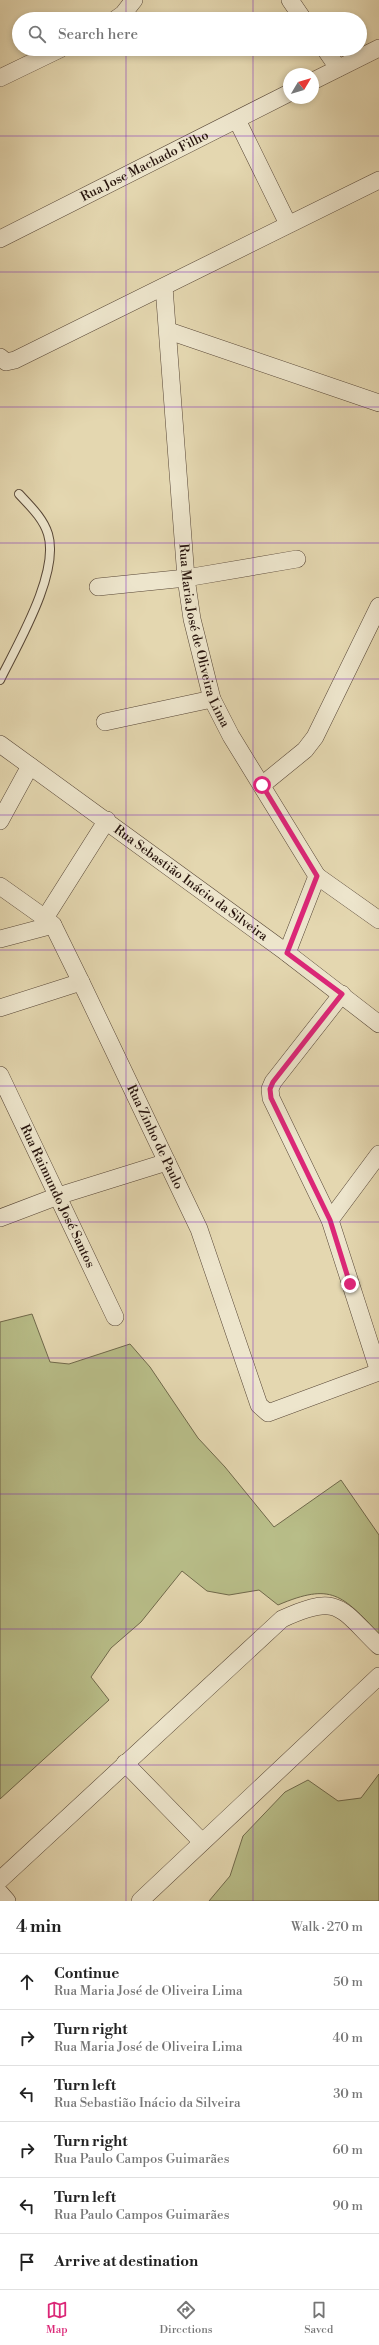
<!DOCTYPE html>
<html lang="en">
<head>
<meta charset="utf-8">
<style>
	:root { --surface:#fff; --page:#f6f6f6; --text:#222; --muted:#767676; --line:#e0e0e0; --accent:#db2777 }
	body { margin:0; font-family:"Libre Bodoni",serif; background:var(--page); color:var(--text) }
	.compass { position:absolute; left:283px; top:68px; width:36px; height:36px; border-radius:50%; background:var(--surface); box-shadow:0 2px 6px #0003; rotate:52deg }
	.stop { position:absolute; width:12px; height:12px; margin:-9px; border:3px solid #db2777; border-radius:50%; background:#fff }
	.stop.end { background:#db2777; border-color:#fff; box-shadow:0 1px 4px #0008 }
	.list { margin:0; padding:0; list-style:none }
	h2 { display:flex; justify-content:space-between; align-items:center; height:52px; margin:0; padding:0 16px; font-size:17px }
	h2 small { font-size:13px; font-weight:400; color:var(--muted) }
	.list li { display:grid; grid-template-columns:26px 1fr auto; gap:12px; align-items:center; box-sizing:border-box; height:56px; padding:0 16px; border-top:1px solid var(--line) }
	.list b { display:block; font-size:15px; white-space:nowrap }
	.list p { margin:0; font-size:13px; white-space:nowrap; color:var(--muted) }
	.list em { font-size:13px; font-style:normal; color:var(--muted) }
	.icon { flex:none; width:22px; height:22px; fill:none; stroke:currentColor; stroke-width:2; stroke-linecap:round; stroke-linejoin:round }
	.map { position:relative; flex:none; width:379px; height:1901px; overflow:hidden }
	.search { position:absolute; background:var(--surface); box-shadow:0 2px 6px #0003; left:12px; right:12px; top:12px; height:44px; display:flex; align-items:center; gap:10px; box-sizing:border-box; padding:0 14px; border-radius:22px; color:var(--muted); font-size:15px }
	.sheet { height:388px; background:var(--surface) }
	nav { display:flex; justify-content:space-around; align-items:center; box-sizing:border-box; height:56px; border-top:1px solid var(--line); background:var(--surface); font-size:11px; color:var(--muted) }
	nav a { display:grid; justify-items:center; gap:2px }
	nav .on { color:var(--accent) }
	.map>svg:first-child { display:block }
</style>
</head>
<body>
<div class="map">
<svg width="379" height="1901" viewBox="0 0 379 1901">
	<rect width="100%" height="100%" fill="#e4d7b0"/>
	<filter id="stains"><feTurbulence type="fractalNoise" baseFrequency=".005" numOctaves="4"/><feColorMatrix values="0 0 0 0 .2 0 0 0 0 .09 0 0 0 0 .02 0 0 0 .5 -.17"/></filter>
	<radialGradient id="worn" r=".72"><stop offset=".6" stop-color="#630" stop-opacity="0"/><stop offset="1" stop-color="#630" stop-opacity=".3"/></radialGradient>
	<!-- green -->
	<path fill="#b8bd88" stroke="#70694b" d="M32 1314 50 1362 69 1364 130 1344 150 1367 198 1438 225 1467 274 1527 341 1480 379 1535V1634C342 1595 332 1582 278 1605L259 1590 229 1595 207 1591 182 1571 141 1622 111 1648 91 1677 109 1700 0 1799V1322Z
		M379 1774V1901H209L230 1876 243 1836 285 1792 308 1780 338 1801 361 1798Z"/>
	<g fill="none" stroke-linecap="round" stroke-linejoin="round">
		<defs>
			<path id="lane" d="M0 680C17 645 60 573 48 534 43 518 30 506 19 494"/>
			<g id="street">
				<path d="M290 0 303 19"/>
				<path d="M116 19 123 14 134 0"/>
				<path d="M325 49 338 68"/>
				<path d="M0 78 60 49"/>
				<path d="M313 81 379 48"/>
				<path d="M237 120 288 224"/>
				<path id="s1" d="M0 239 289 93"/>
				<path id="s2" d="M164 287 186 578 192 619 212 699 231 736 317 876 287 953"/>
				<path d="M169 331 379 403"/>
				<path d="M0 357 6 362 15 360 379 180"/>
				<path d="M98 587 186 578 297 559"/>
				<path d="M105 722 212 699"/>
				<path id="s3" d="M0 744 287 953 379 1024"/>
				<path d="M262 785 305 750 315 737 379 606"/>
				<path d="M0 821 30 766"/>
				<path d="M317 876 379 920"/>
				<path id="s4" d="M0 886 45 918 53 925 81 982 199 1229 259 1405 268 1413 379 1372"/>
				<path d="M45 918 107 820"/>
				<path d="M0 939 53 925"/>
				<path d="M342 994 273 1082 270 1089 271 1098 330 1220 379 1372"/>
				<path d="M0 1008 81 982"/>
				<path id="s5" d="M0 1075 115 1317"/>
				<path d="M0 1218 58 1196 167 1162"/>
				<path d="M330 1220 379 1154"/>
				<path d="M125 1763 202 1842"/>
				<path d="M0 1880 282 1619C339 1593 339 1607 379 1646"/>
				<path d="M0 1893 7 1901"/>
				<path d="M140 1901 379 1676"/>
			</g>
		</defs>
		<!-- lane casing -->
		<use href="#lane" stroke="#574636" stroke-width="10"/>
		<!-- street casing -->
		<use href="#street" stroke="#574636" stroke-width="18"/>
		<!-- lane -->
		<use href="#lane" stroke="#ede5cc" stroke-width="8"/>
		<!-- street -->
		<use href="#street" stroke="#ede5cc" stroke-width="17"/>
	</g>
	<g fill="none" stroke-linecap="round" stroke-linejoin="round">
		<!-- route -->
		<path stroke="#db2777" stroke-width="5" d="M262 785 317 876 287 953 342 994 273 1082 270 1089 271 1098 330 1220 350 1284"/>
	</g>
	<!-- grid -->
	<path fill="none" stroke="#7b2cbf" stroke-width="1" stroke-opacity="0.55" d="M126 0V19M253 0V19M126 49V1901M253 49V1901M0 136H379M0 272H379M0 407H379M0 543H379M0 679H379M0 815H379M0 950H379M0 1086H379M0 1222H379M0 1358H379M0 1494H379M0 1629H379M0 1765H379"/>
	<g text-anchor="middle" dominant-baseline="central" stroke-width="3.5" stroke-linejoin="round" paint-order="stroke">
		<!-- street labels -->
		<g font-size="13" fill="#28150e" stroke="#ede5cc">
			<text stroke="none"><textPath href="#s1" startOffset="162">Rua Jose Machado Filho</textPath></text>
			<text stroke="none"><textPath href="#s2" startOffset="352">Rua Maria José de Oliveira Lima</textPath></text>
			<text stroke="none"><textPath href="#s3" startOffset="236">Rua Sebastião Inácio da Silveira</textPath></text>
			<text stroke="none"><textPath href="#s4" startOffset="301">Rua Zinho de Paulo</textPath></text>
			<text stroke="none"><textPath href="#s5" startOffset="134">Rua Raimundo José Santos</textPath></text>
		</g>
	</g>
	<rect width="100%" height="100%" filter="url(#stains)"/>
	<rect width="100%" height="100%" fill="url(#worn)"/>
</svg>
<svg class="compass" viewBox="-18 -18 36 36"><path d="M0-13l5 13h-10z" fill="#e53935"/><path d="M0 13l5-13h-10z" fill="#767676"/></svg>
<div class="stop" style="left:262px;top:785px"></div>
<div class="stop end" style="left:350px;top:1284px"></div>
<div class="search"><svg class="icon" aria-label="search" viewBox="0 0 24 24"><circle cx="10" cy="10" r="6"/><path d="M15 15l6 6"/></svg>Search here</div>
</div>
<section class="sheet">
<h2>4 min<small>Walk · 270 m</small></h2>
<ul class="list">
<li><svg class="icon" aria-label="ahead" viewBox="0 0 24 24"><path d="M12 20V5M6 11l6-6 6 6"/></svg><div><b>Continue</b><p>Rua Maria José de Oliveira Lima</p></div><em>50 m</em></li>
<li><svg class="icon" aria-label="right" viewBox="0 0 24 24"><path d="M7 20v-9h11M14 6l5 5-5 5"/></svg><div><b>Turn right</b><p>Rua Maria José de Oliveira Lima</p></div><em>40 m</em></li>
<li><svg class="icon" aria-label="left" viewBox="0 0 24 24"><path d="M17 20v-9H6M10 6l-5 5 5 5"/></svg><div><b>Turn left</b><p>Rua Sebastião Inácio da Silveira</p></div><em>30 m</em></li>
<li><svg class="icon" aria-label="right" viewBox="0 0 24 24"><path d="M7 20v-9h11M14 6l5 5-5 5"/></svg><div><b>Turn right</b><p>Rua Paulo Campos Guimarães</p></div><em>60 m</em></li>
<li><svg class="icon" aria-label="left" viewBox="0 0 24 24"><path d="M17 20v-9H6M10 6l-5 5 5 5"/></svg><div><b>Turn left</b><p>Rua Paulo Campos Guimarães</p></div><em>90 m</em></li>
<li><svg class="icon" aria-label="arrive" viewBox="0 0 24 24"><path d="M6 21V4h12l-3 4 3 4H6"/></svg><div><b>Arrive at destination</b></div></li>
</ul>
</section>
<nav>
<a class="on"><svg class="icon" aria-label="map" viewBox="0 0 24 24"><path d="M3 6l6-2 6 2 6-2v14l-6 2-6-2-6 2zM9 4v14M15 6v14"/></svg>Map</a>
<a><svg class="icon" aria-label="directions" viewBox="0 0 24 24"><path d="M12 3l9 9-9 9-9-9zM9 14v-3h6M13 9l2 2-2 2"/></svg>Directions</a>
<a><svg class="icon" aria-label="saved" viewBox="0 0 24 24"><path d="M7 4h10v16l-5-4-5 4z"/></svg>Saved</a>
</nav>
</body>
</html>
